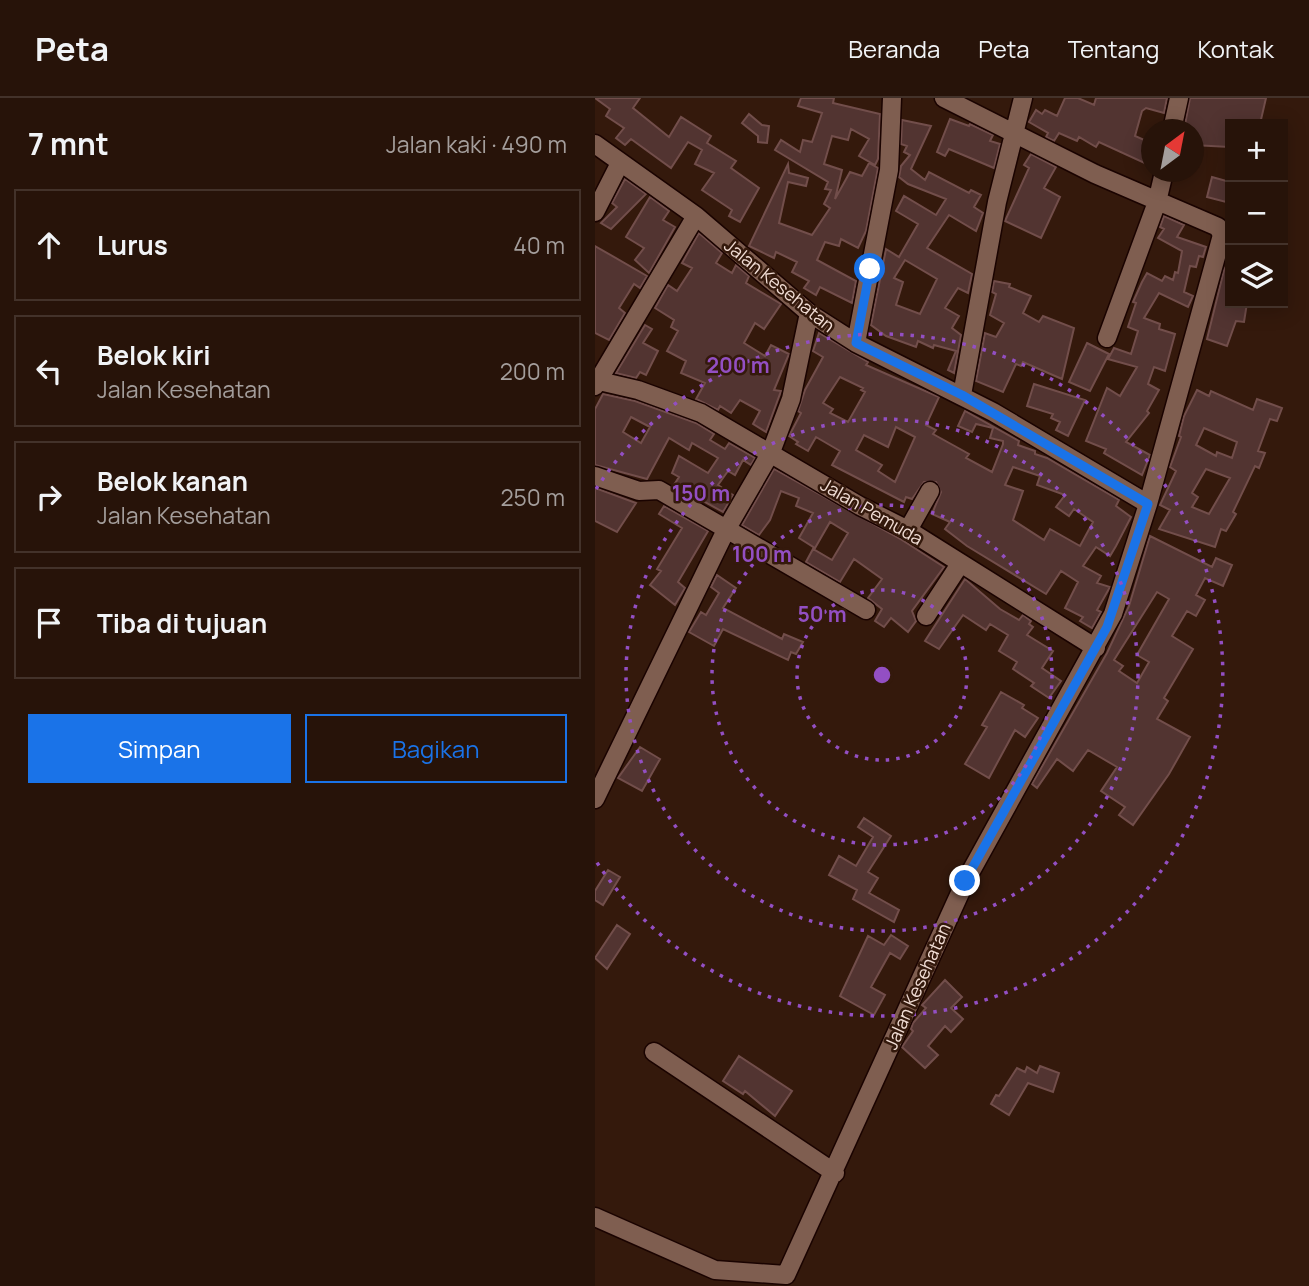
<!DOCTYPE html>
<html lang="id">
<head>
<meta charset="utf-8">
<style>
	:root { --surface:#271309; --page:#332017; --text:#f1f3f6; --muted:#a49e9c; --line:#43322a; --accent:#1a73e8 }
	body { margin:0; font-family:Manrope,sans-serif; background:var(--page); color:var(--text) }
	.controls { position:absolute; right:21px; top:21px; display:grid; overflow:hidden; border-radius:0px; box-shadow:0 4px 18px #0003 }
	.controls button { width:63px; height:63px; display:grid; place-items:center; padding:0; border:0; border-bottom:2px solid var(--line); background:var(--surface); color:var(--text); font:35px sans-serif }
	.compass { position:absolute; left:546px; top:21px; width:63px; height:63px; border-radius:50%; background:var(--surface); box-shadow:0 4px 18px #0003; rotate:32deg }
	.stop { position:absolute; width:21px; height:21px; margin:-16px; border:5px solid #1a73e8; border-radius:50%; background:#fff }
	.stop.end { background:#1a73e8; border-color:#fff; box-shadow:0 2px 7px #0008 }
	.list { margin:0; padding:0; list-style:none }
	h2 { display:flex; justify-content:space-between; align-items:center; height:91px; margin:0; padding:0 28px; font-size:30px }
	h2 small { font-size:23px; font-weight:400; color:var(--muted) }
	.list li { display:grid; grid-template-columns:46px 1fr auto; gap:21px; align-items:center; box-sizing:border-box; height:112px; margin:0 14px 14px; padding:0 14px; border:2px solid var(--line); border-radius:0px }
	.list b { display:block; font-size:26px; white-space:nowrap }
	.list p { margin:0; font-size:23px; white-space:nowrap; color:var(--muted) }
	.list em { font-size:23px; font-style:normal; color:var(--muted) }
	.actions { display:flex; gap:14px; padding:21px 28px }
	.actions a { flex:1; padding:16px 0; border:2px solid var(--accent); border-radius:0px; text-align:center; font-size:24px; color:var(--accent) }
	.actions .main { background:var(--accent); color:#fff }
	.icon { flex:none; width:38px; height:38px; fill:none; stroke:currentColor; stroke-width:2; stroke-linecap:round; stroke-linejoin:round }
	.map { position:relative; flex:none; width:714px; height:1188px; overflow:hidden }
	header { display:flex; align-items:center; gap:42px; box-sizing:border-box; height:98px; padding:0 35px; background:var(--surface); border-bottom:2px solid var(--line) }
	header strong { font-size:33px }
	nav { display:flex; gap:38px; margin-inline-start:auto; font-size:24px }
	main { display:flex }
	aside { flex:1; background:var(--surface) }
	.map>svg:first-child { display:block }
</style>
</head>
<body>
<header>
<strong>Peta</strong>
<nav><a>Beranda</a><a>Peta</a><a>Tentang</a><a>Kontak</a></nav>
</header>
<main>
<aside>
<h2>7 mnt<small>Jalan kaki · 490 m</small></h2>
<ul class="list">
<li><svg class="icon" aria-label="ahead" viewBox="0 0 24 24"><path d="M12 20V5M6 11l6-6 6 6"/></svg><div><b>Lurus</b></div><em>40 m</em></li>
<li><svg class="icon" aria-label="left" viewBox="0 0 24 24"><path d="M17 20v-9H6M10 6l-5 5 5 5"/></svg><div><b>Belok kiri</b><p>Jalan Kesehatan</p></div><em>200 m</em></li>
<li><svg class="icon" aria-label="right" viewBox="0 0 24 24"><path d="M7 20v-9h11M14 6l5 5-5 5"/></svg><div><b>Belok kanan</b><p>Jalan Kesehatan</p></div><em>250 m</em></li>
<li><svg class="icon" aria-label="arrive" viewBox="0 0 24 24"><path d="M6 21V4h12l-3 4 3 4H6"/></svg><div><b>Tiba di tujuan</b></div></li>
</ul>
<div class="actions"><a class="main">Simpan</a><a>Bagikan</a></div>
</aside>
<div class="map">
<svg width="714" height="1188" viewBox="0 0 714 1188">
	<rect width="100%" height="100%" fill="#34190c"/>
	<!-- building -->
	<path fill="#523431" stroke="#724e4b" stroke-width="2" fill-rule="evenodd" d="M0 0H45L38 10 74 39 86 19 116 38 112 45 141 63 136 70 164 90 145 124 134 118 137 112 107 92 119 75 100 66 107 52 93 44 76 70 36 41 30 47 21 40 29 30 11 18 15 11Z
		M206 0H239L238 5 285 16 283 61 280 67 264 58 274 41 256 31 253 42 237 38 229 66 247 72 240 101 255 74 267 78 274 65 283 70 271 133 263 150 246 141 244 148 230 144 222 162 261 183 257 205 225 189 221 197 209 190 214 183 197 174 202 164 181 154 179 160 154 148 193 66 194 75 213 80 211 88 193 84 184 125 217 137 235 110 229 106 236 92 230 91 233 84 180 52 186 42 205 54 208 42 217 44 227 15 203 8Z
		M470 0H483L499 7 501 0H572L569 15 551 10 547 13 540 38 556 45V68L504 44 501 49 484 39 482 43 464 35 459 43 451 39 453 35 434 24 441 12 447 16 450 12 462 18Z
		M595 0H671L665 26 635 23 634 49 598 47V32H589Z
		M154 16 167 27 174 28 172 45 163 44V38L147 25Z
		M355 21 374 28 375 26 398 37 395 43 405 46 399 70 354 51 350 58 342 54Z
		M307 22 336 28 316 71 330 82 334 74 374 95 376 92 386 97 379 109 388 115 381 133 354 117 332 150 377 176 373 195 363 190 350 210 364 218 357 230 366 237 359 275 353 272 361 253 339 247 338 250 323 243 321 249 291 238 276 227 291 151 304 159 323 126 301 113 309 98 341 117 351 101 313 86 304 79 306 68 315 57 309 54 312 48 306 46ZM310 162 342 181 325 216 301 207 308 184 299 180Z
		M436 56 461 69 449 90 465 99 446 140 410 123 434 70 429 67Z
		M617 79 635 84V105L612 99Z
		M30 81 51 96 16 131 6 125 22 109 17 105Z
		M55 99 74 113 68 122 80 129 54 175 40 162 49 150 31 139Z
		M569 118 589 127 582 139 611 149 608 159 604 158 601 169 595 168 589 194 598 198 593 209 564 195 549 220 565 226 564 231 580 236 570 273 559 269 553 286 564 292 552 313 554 315 531 344 555 357 547 377 509 355 511 351 491 343 512 290 525 298 542 269 513 261 519 250 536 256 543 233 533 229 541 205 538 204 547 184 552 175 567 183 570 178 578 182 580 174 583 175 587 153 563 140 569 131 565 129Z
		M104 135 127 155 121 165 137 175 141 167 154 178 151 185 186 206 169 231 160 225 149 245 170 258 176 247 194 256 179 292 186 293 171 334 158 326 165 313 145 302 136 315 125 308 123 312 101 301 110 285 86 275 91 263 72 253 83 233 76 229 79 222 60 210 73 187 82 193 97 170 87 165Z
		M0 148 52 178 45 190 39 186 24 210 30 215 14 242 0 235Z
		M635 161V205H652L649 224 641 223 632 248 612 241 629 172Z
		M399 183 415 186 414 189 436 198 428 215 444 224 448 218 479 230 467 281 428 264 426 268 421 266 408 294 381 283 390 235 401 239 409 225 395 217 401 196 397 194Z
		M50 227 57 231 48 245 63 253 51 277 45 274 41 280 21 275Z
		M224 235 273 264 271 267 344 299 331 327 341 332 338 336 374 356 371 360 397 374 408 346V343L395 340 398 330 381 326 377 334 363 328 370 313 424 343 423 347 440 353V356L452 360 524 402 521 408 536 419 521 448 515 458 501 449 488 468 506 478 502 485 515 489 502 512 506 514 497 530 485 523 488 519 470 510 483 484 466 473 451 496 372 448 350 431 355 424 337 416 346 394 341 384H329L317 401 311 399 309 404 237 367 245 353 221 339 213 353 201 346 203 344 194 338 206 315 203 313 210 292 228 259 218 253ZM245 279 268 290 266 292 270 294 253 324 235 315 238 311 228 305ZM301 329 320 339 300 384 283 373 287 367 261 352 269 337 293 349ZM418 369 445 378 442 387 470 397 461 409 474 418 479 411 498 424 485 448 455 431 449 442 418 422 428 393 410 387Z
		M492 245 514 256 495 293 474 284Z
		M439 286 490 302 473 338 461 332 465 324 456 320 458 316 432 308Z
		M602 292 614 298 616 293 658 312 662 301 687 310 682 323 675 321 663 353 670 355 664 370 660 368 638 414 641 416 631 433 626 431 620 449 564 431 575 412 565 407 581 373 575 369 586 339 584 338 589 318ZM609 330 642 344 637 360 622 354 621 358 601 347ZM611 371 635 380 614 416 597 409 603 399 597 395Z
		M8 296 40 303 101 325 119 336 115 342 130 351 134 345 160 360 156 367 148 362 140 377 133 373 123 387 138 397 128 414 79 387 84 379 77 375 84 358 113 375 123 360 97 345 94 352 74 340 52 381 0 367V311ZM36 319 55 329 46 345 28 334Z
		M179 371 307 442 349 469 317 513 321 523 313 534 296 520 289 529 280 523 287 511 273 500 287 481 259 461 245 484 211 464 218 451 237 462 253 435 235 424 220 450 204 440 218 415 201 408 204 400 186 393 175 422 164 437 147 427Z
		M0 390 41 405 22 434 0 423Z
		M69 408 113 433 83 484 90 490 80 507 55 487 66 473 62 471 87 430 64 416Z
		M555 438 617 469 621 460 637 467 628 488 610 480 601 497 610 502 601 518 592 513 577 538 598 551 569 600 573 603 562 621 595 639 574 676 538 727 524 717 530 709 506 693 522 669 493 652 478 673 462 661 442 690 437 686 512 555 534 508ZM562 494 574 501 542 557 554 564 542 585 524 573 528 568 519 562Z
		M122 477 141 490 128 510 187 541 189 536 208 544 201 556 196 554 193 562 128 531 119 548 94 534 106 514 111 517 124 495 116 489Z
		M370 481 405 511 424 522 428 517 436 523 434 526 438 529 432 537 458 553 447 570 466 583 454 600 436 588 439 585 418 571 422 564 404 553 413 537 395 526 391 532 368 517 344 551 330 543Z
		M406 594 429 607 427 610 443 620 430 639 420 632 394 680 370 666 392 629 387 627Z
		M45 649 65 661 47 693 23 680Z
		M269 720 296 738 273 774 283 780 274 795 304 812 299 824 258 801 262 792 234 777 244 758 261 768 278 739 263 729Z
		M13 772 25 779 8 807 0 802V793Z
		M22 827 35 836 12 871 0 860Z
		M296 837 313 848 305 861 295 855 276 889 290 897 279 917 245 898 273 838 289 847Z
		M350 882 367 899 356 910 368 921 356 934 350 928 333 948 343 957 330 970 307 949 318 933 316 931 318 925 331 910 327 907Z
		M144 958 197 993 180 1018 150 993 148 996 128 983Z
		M445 968 464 975 458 994 433 985 414 1017 396 1006 401 997 404 998 422 970 430 974 432 969 442 975Z"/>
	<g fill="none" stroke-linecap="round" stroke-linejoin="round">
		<defs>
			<path id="minor" d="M577 32 584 0
				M0 46 101 118 214 215 261 245 398 314 553 406
				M0 114 25 65
				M512 240 562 104 569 74
				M261 245 294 72 297 0
				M0 282 43 292 106 315 265 408 313 432 501 550
				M0 288 101 118
				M367 297 402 104 428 0
				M0 378 44 393 64 392 271 512
				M313 432 335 393
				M331 518 365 466
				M0 701 131 432 176 354 196 301 214 215
				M59 954 240 1075
				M0 1119 120 1172 191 1177
				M191 1177 370 784 518 516 553 406 627 137 623 129 500 76 349 0"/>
		</defs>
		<!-- minor casing -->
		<use href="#minor" stroke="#1a0300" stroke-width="21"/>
		<!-- minor -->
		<use href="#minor" stroke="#7f5e50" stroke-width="18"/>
	</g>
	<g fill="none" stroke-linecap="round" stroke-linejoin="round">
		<!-- route -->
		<path stroke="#1a73e8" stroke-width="9" d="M275 171 261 245 367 297 553 406 512 529 370 783"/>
	</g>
	<!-- distance rings -->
	<g fill="none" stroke="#934fc3" stroke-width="3.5" stroke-dasharray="3.5 7">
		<circle cx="287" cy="577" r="85"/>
		<circle cx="287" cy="577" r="170"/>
		<circle cx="287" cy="577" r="256"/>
		<path d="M1 391A341 341 0 1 1 1 763"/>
	</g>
	<g text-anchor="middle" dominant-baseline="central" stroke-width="5" stroke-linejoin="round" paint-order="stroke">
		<!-- street labels -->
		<g font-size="18" fill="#f1ddd5" stroke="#34190c">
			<text transform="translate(185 187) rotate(39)">Jalan Kesehatan</text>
			<text transform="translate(277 413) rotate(30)">Jalan Pemuda</text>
			<text transform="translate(322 888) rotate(-66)">Jalan Kesehatan</text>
		</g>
	</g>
	<circle cx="287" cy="577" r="10" fill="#934fc3" stroke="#34190c" stroke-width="3.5"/>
	<g font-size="21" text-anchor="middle" font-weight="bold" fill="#934fc3" stroke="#34190c" stroke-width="5" stroke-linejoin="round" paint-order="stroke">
		<text x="143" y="275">200 m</text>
		<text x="106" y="403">150 m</text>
		<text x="167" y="464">100 m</text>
		<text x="227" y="524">50 m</text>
	</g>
</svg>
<div class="controls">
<button>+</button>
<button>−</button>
<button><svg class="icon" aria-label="layers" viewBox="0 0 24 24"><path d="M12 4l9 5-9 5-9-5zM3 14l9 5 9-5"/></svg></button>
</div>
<svg class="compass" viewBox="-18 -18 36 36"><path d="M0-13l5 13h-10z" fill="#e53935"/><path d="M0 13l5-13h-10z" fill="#a49e9c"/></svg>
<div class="stop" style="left:275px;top:171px"></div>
<div class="stop end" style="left:370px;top:783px"></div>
</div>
</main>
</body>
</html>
